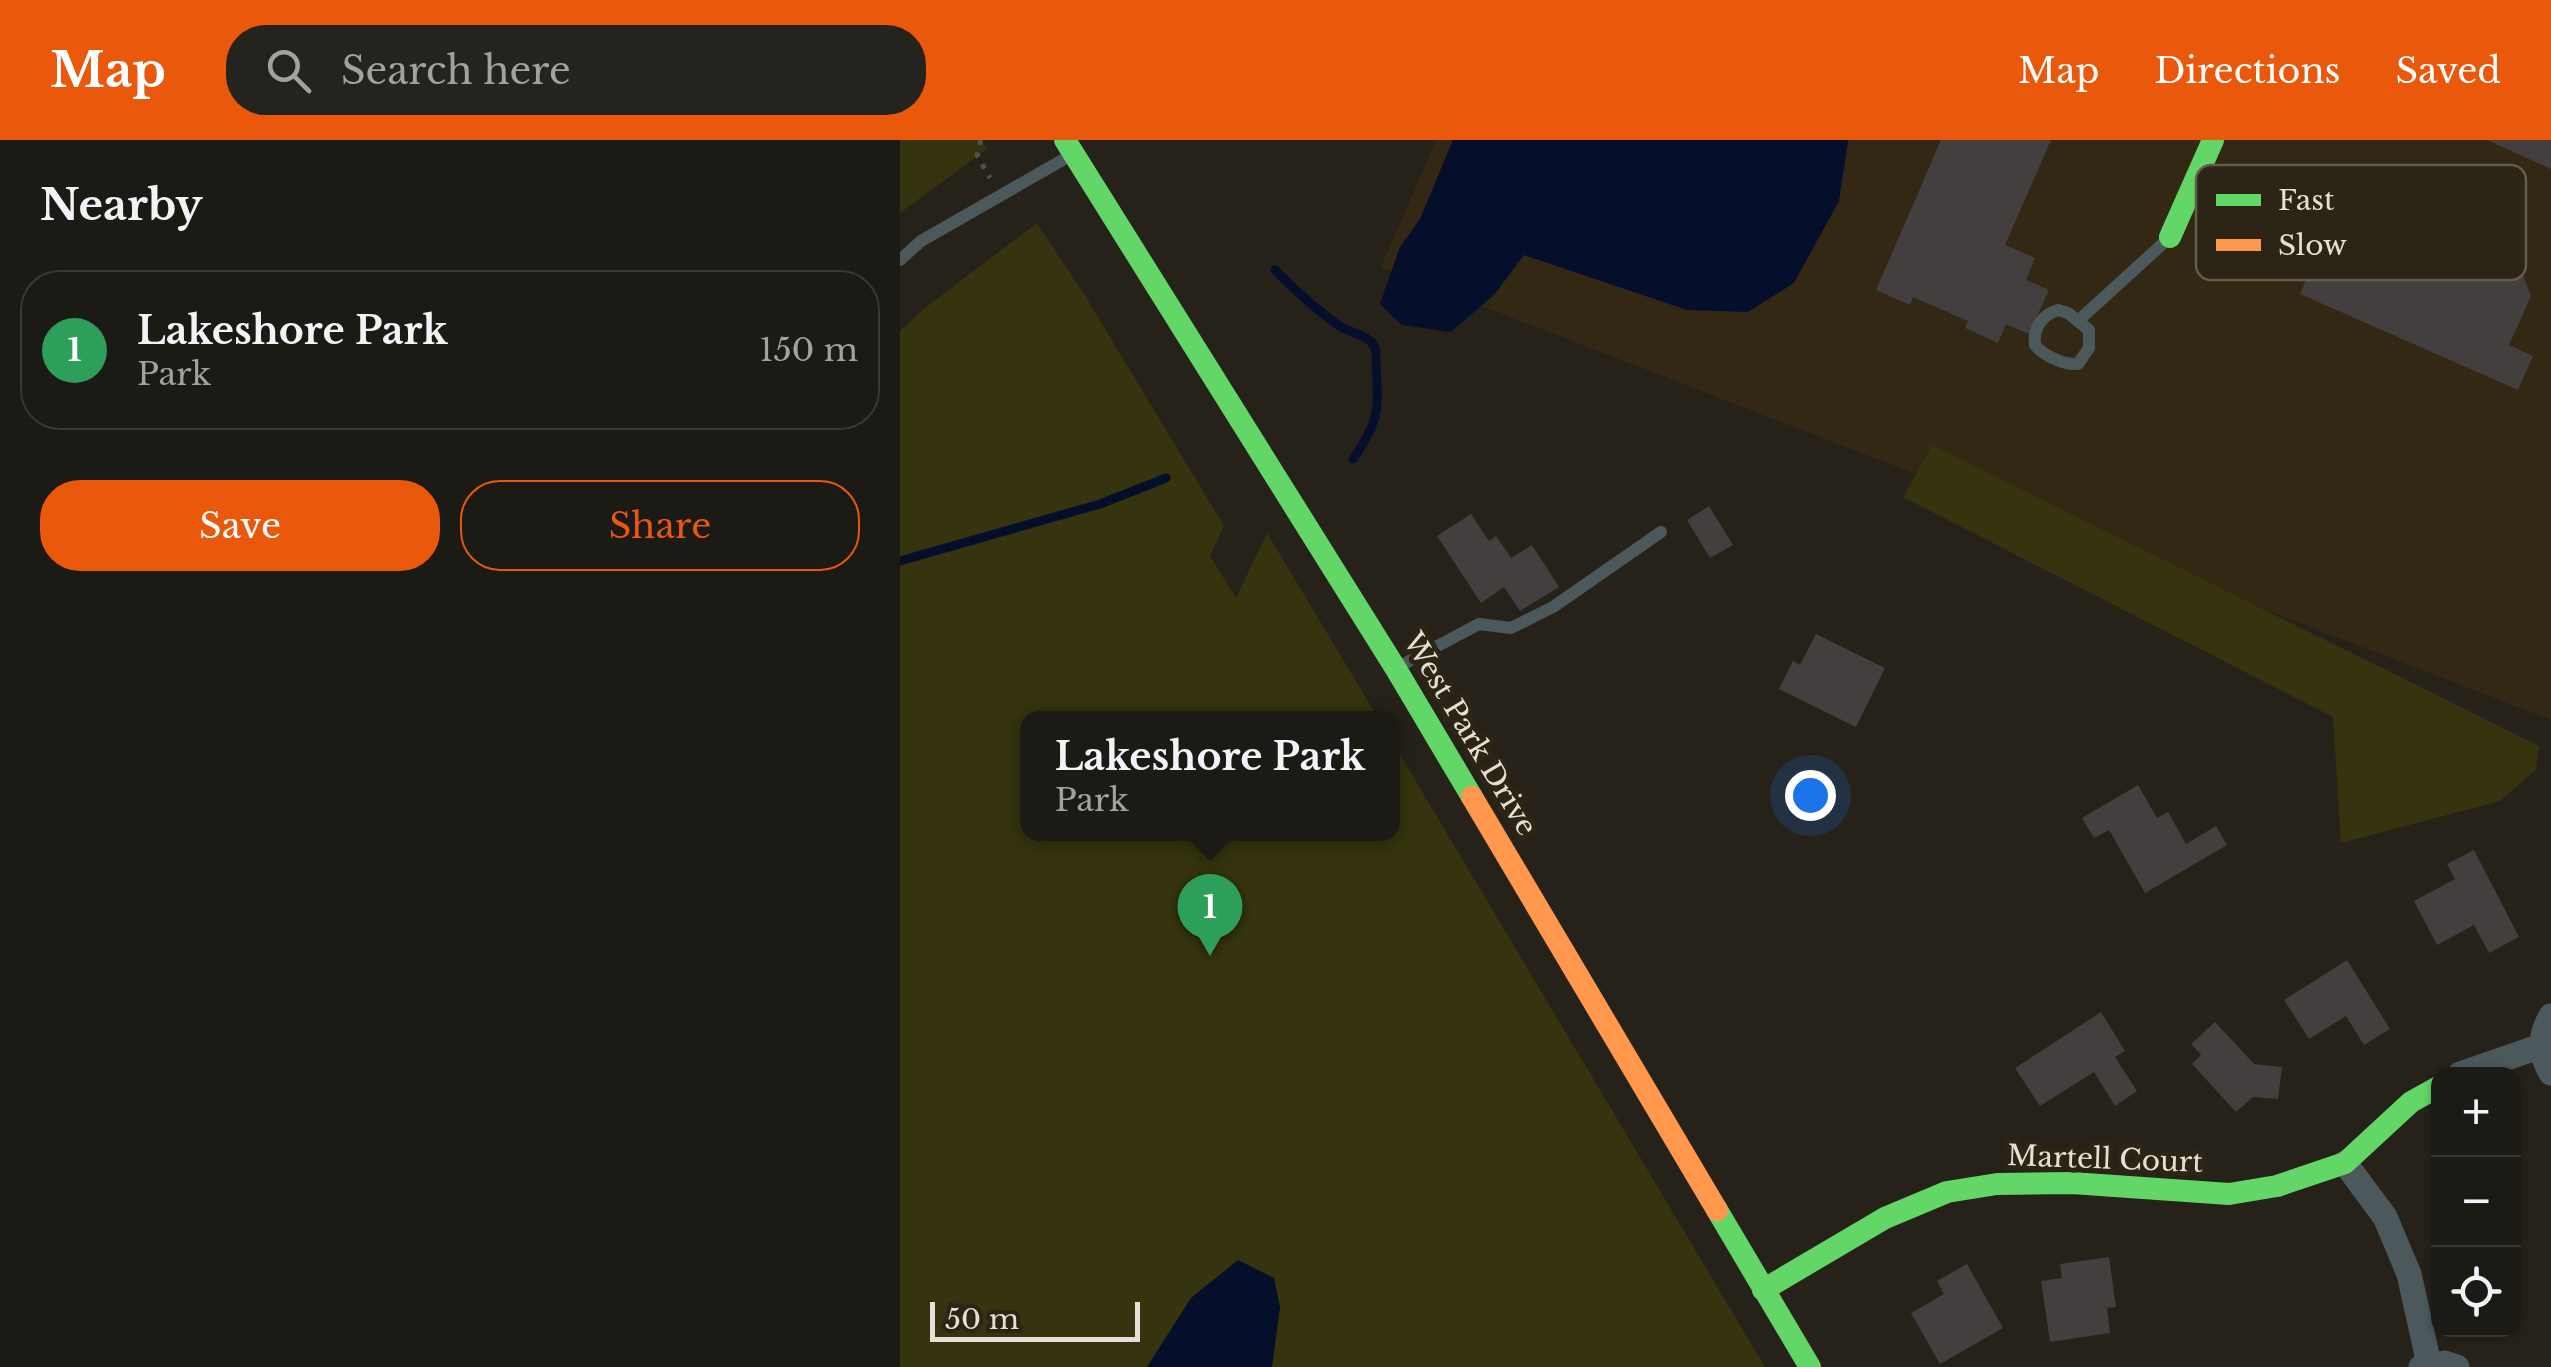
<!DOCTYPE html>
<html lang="en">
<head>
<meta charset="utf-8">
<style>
	:root { --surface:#1c1a14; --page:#25231d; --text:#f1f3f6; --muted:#a0a1a0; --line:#3a3834; --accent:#ea580c }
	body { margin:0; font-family:"Libre Baskerville",serif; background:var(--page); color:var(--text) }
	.controls { position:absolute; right:30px; bottom:30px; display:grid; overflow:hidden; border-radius:20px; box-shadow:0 2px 8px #0004 }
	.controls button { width:90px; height:90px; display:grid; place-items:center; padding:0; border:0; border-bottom:2px solid var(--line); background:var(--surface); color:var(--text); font:50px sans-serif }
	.scale { position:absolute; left:30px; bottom:25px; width:210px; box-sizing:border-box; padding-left:10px; border:5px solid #e5e0d6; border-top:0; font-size:28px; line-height:35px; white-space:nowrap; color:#e5e0d6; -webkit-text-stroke:8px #2c2414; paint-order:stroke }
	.you { position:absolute; left:910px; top:655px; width:35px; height:35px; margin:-25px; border:8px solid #fff; border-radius:50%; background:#1a73e8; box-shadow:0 0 0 15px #1a73e833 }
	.badge { display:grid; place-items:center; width:65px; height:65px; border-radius:50%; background:var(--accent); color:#fff; font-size:32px; font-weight:700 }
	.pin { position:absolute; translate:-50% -82px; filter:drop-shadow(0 2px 5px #0008) }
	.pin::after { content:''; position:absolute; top:52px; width:35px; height:30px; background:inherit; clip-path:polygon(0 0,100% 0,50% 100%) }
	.popup { position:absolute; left:120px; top:571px; width:380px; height:130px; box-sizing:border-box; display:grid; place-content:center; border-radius:20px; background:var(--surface); filter:drop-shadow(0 2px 8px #0005); font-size:32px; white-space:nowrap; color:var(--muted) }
	.popup b { font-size:38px; color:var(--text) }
	.popup::after { content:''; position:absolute; left:50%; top:100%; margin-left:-20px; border:20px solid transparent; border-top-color:var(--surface) }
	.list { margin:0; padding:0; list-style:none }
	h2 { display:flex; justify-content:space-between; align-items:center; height:130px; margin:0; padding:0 40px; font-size:42px }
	h2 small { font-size:32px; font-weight:400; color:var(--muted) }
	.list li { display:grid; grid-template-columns:65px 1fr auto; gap:30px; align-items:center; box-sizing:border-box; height:160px; margin:0 20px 20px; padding:0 20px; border:2px solid var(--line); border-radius:40px }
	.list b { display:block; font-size:38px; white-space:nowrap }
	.list p { margin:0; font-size:32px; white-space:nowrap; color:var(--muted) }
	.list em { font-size:32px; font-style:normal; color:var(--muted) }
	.actions { display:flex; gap:20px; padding:30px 40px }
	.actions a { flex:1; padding:22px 0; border:2px solid var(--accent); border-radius:40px; text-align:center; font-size:35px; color:var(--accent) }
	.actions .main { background:var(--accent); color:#fff }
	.icon { flex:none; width:55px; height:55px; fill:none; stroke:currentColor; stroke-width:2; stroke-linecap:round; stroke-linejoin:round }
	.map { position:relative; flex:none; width:1651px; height:1227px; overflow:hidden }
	header { display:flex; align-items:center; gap:60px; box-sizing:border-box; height:140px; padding:0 50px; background:var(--accent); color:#fff }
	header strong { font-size:48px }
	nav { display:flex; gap:55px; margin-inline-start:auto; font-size:35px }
	.search { width:700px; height:90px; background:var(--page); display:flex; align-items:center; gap:25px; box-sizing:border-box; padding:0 35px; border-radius:40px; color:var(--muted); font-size:38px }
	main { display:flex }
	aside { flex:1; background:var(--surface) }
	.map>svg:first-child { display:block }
</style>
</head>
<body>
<header>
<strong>Map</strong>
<div class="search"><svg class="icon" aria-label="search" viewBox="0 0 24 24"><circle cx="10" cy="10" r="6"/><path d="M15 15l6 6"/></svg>Search here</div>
<nav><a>Map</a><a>Directions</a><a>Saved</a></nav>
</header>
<main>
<aside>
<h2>Nearby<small></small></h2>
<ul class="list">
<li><span class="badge" style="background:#2e9e5b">1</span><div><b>Lakeshore Park</b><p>Park</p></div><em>150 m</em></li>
</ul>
<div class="actions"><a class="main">Save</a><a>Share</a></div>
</aside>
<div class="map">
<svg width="1651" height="1227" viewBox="0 0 1651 1227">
	<rect width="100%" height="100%" fill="#26221a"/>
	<!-- built -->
	<path fill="#322814" d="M536 0H1651V580L481 127Z"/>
	<!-- green -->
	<path fill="#35340e" d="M0 0H80L87 9 0 73Z
		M137 83 184 154 324 386 310 416 336 458 367 393 478 578H128V694H492L493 603 865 1227H0V191L25 168Z
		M1032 305 1639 606 1636 630 1600 661 1441 703 1433 577 1003 357Z"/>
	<!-- water -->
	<path fill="#050f2b" d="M553 0H948V1L939 61 894 143 848 172 787 170 624 115 594 155 551 192 502 185 480 164 500 107 520 79Z
		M338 1120 374 1138 380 1167 372 1227H247L291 1158Z"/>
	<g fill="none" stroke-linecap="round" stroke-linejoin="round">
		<!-- stream -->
		<path stroke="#050f2b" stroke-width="9" d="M375 130C396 151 416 170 441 187 450 192 462 194 470 201 477 206 476 215 476 223 478 269 481 279 453 319
			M0 421 200 364 266 338"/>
	</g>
	<!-- building -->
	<path fill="#423f3e" d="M1041 0H1151L1105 105 1135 118 1126 140 1149 150 1129 194 1106 184 1098 203 1065 188 1068 181 1013 157 1010 165 976 150Z
		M1587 0H1651V29Z
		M1422 35 1618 123 1631 156 1609 205 1633 216 1618 250 1400 154 1423 101 1413 94 1423 71 1409 65Z
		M809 366 833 405 810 418 787 380Z
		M571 374 589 401 596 396 611 418 632 405 659 447 620 471 604 447 581 463 537 396Z
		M916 494 985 528 956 587 879 549 893 521 900 525Z
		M1238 645 1257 678 1268 672 1286 704 1316 686 1327 705 1245 753 1209 690 1194 698 1182 678Z
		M1574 710 1619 797 1589 813 1574 785 1537 805 1514 761 1555 739 1547 724Z
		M1447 820 1490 889 1464 905 1446 876 1409 899 1384 860Z
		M1201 872 1225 911 1215 917 1237 951 1215 966 1194 932 1140 966 1115 928Z
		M1315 882 1354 924 1382 927 1378 959 1353 957 1336 972 1292 924 1301 915 1291 904Z
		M1209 1117 1216 1167 1207 1168 1210 1193 1150 1202 1141 1141 1162 1138 1160 1124Z
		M1067 1124 1103 1188 1040 1224 1011 1173 1044 1154 1037 1141Z"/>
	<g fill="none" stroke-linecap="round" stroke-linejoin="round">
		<!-- path -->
		<path stroke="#4c5353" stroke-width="5" stroke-dasharray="5 8" stroke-linecap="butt" d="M81 0 77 15 90 38"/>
		<!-- lane -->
		<path stroke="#4c595c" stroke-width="12" d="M0 120 21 101 173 14
			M1158 170 1168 173 1189 190V208L1178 224C1164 225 1144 216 1135 205 1133 188 1142 175 1158 170Z
			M1179 180 1268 99
			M498 527 579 484 611 488 653 467 761 392"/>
		<!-- street -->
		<path stroke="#4c595c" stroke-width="25" d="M1651 876C1639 896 1639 913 1651 933
			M1560 934 1641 906
			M1445 1023 1485 1077 1509 1134 1529 1224
			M1521 1227 1545 1223 1557 1227"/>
		<!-- fast -->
		<path stroke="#63d668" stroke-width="22" d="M165 0 496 529 572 657
			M1270 97 1313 0
			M817 1070 910 1227
			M863 1150 985 1078 1047 1052 1097 1044 1172 1043 1329 1054 1377 1046 1445 1023 1511 962 1538 947"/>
		<!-- slow -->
		<path stroke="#ff974d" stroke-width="22" d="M572 657 817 1070"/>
	</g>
	<g text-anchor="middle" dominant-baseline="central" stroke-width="10" stroke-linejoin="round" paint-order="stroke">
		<!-- street labels -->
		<g font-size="28" fill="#e5e0d6" stroke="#2c2414">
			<text transform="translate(570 594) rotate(59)">West Park Drive</text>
			<text transform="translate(1205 1019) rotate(2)">Martell Court</text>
		</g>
	</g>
	<!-- legend -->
	<rect x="1296" y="25" width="330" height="115" rx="15" fill="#2c2414" stroke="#645c4e" stroke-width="2.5"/>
	<rect x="1316" y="54" width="45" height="12" fill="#63d668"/>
	<rect x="1316" y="99" width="45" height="12" fill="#ff974d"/>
	<g font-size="28" fill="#e5e0d6">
		<text x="1378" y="70">Fast</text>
		<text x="1378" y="115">Slow</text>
	</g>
</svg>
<div class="controls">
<button>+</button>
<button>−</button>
<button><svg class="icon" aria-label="locate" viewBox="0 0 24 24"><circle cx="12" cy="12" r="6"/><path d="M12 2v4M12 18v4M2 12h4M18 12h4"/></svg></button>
</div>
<div class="scale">50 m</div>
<div class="you"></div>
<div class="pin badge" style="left:310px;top:816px;background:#2e9e5b">1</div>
<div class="popup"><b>Lakeshore Park</b>Park</div>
</div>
</main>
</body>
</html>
